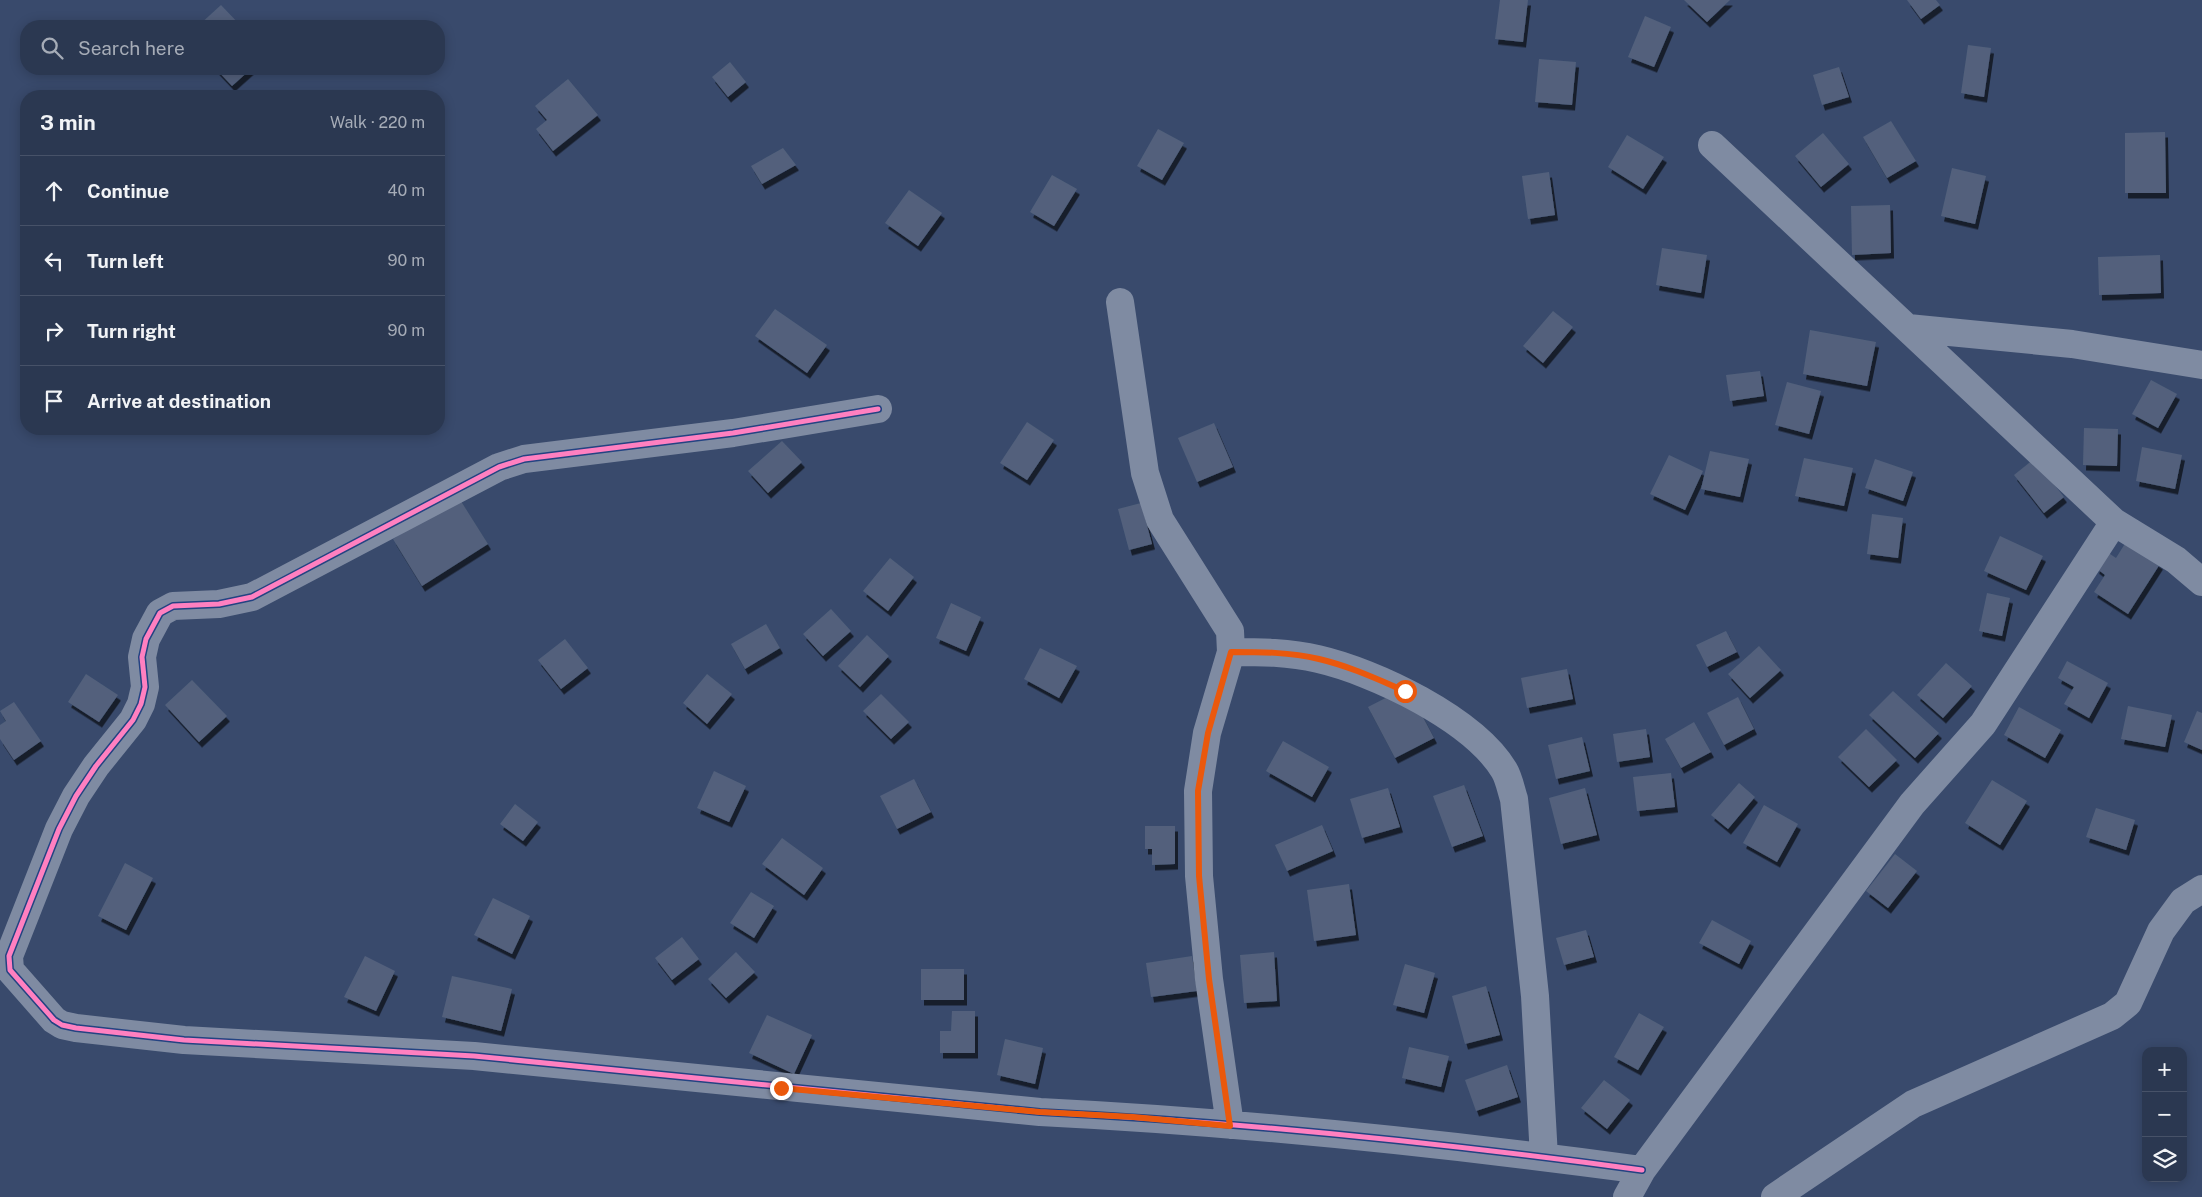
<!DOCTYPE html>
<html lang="en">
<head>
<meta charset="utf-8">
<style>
	:root { --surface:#2b3851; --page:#333f58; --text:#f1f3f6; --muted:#a6acb7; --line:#475268 }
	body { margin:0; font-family:"Public Sans",sans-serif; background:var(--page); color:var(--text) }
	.controls { position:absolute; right:15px; bottom:15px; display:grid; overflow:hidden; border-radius:10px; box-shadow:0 2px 12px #0003 }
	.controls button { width:45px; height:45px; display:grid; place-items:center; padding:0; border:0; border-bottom:1px solid var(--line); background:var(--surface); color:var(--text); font:25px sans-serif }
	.stop { position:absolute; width:15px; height:15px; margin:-11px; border:4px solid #ea580c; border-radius:50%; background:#fff }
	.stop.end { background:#ea580c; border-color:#fff; box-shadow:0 1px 5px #0008 }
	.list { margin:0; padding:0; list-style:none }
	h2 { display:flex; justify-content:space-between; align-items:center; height:65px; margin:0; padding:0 20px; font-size:21px }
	h2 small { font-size:16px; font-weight:400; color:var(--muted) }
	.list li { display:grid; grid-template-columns:32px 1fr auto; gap:15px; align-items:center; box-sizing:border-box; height:70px; padding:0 20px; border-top:1px solid var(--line) }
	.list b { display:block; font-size:19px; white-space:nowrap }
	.list em { font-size:16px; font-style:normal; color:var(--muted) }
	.icon { flex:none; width:28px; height:28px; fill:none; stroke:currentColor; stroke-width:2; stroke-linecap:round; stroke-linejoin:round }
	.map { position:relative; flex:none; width:2202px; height:1197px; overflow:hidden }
	.search { position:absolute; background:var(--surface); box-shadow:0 2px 12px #0003; left:20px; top:20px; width:425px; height:55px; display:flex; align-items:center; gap:12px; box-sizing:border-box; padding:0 18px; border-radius:20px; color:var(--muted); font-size:19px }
	.panel { position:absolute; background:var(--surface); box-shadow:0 2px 12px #0003; left:20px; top:90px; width:425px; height:345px; border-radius:20px }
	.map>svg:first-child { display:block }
</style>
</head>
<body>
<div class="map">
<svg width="2202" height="1197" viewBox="0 0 2202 1197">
	<defs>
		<filter id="shadow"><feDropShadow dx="3" dy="5.5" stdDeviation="0" flood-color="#0009"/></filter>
	</defs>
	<rect width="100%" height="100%" fill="#394a6c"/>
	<!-- building -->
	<path fill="#52617c" filter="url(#shadow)" d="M1500 0H1528L1523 42 1495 39Z
		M1684 0H1730L1707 22Z
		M1907 0H1936L1940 5 1921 19Z
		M221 5 241 26H198Z
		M1645 16 1671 27 1654 67 1628 57Z
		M1968 45 1991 48 1984 97 1961 93Z
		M1539 59 1576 62 1572 105 1535 102Z
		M730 62 746 82 728 97 712 77Z
		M1839 67 1849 97 1822 105 1813 75Z
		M216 69H251L232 86Z
		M568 79 598 115 553 151 536 129 547 120 535 106Z
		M1891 121 1916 161 1887 178 1863 137Z
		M1158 129 1184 143 1162 180 1137 166Z
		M2165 132 2166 193H2125V133Z
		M1823 133 1849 164 1821 187 1795 156Z
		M1627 135 1664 157 1643 189 1608 167Z
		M783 148 796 165 762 184 751 166Z
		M1952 168 1986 176 1975 224 1941 216Z
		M1549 172 1555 215 1528 219 1522 176Z
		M1052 175 1077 189 1054 226 1030 212Z
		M909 190 942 213 918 246 885 223Z
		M1890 205 1891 253 1852 255 1851 206Z
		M1662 248 1707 255 1701 293 1656 285Z
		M2160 255 2161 293 2099 295 2098 257Z
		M775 309 827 345 807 373 755 336Z
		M1553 311 1573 327 1543 363 1523 346Z
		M1810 330 1876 342 1867 386 1803 374Z
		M1760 371 1764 396 1730 401 1726 375Z
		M2151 380 2177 394 2158 428 2132 414Z
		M1787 382 1821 391 1809 434 1775 425Z
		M1027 422 1054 440 1027 480 1000 463Z
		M1214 423 1233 467 1197 482 1178 438Z
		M2084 428 2118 429 2117 466 2083 465Z
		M782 441 802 462 768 493 748 471Z
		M2142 447 2182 455 2175 489 2136 481Z
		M1710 451 1749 459 1740 497 1701 489Z
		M1669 455 1703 471 1685 510 1650 494Z
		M1804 458 1853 468 1844 506 1795 496Z
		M1875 459 1913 472 1903 501 1865 488Z
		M2034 459 2064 497 2044 513 2014 475Z
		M459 498 488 544 422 586 393 539Z
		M1141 503 1152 544 1129 550 1118 509Z
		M1872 514 1903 518 1898 558 1867 554Z
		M2000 536 2043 556 2026 590 1984 571Z
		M2126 542 2160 564 2128 614 2094 592 2105 575 2096 568 2107 552 2116 558Z
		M890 558 914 577 888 611 863 591Z
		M1987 593 2010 598 2002 636 1979 631Z
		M951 603 981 617 966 651 936 638Z
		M831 609 851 631 823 656 803 634Z
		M766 624 780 648 745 669 731 644Z
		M1726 631 1737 652 1707 667 1696 645Z
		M867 635 889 656 860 687 838 666Z
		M565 639 588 668 561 689 538 660Z
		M1759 646 1781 670 1750 698 1728 674Z
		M1040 648 1077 666 1059 698 1024 679Z
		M2067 661 2108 683 2089 718 2064 704 2074 687 2058 678Z
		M1946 663 1972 686 1943 718 1917 695Z
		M1567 669 1573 699 1527 708 1521 678Z
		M86 674 118 695 99 722 68 702Z
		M707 674 732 694 707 724 683 703Z
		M192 680 227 716 199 742 165 705Z
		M1407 687 1434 738 1395 758 1368 707Z
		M1893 691 1939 733 1915 758 1869 715Z
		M881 694 909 722 891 739 863 711Z
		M1738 697 1754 729 1724 745 1707 713Z
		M14 702 41 741 14 760 0 739V725L6 721 0 711Z
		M2128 706 2172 715 2165 747 2121 739Z
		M2019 707 2061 730 2045 758 2004 735Z
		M2197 711 2202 713V750L2184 742Z
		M1694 722 1711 752 1681 768 1665 739Z
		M1646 729 1650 757 1617 762 1613 734Z
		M1866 729 1897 760 1869 787 1838 757Z
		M1582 737 1590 771 1556 779 1548 745Z
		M1283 741 1329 767 1312 797 1266 771Z
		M714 771 746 786 729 822 697 808Z
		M1671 773 1675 807 1637 811 1633 777Z
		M914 779 931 812 897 829 880 796Z
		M1992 780 2027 801 2000 845 1965 823Z
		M1739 783 1755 797 1728 829 1711 815Z
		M1464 785 1483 836 1452 847 1433 796Z
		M1388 788 1400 827 1362 838 1350 799Z
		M1585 788 1597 835 1561 844 1549 798Z
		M515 804 538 822 523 841 500 824Z
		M1764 805 1798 824 1777 862 1743 843Z
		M2096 808 2135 820 2126 850 2086 837Z
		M1322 825 1333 851 1287 871 1275 845Z
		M1145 826H1175V864L1152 865V849H1145Z
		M782 838 823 868 804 895 762 864Z
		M1895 854 1917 871 1888 908 1866 891Z
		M125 863 153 878 126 930 98 916Z
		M1349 884 1356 935 1314 941 1307 890Z
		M751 892 774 906 754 938 730 923Z
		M493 898 530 916 512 954 474 935Z
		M1712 920 1751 941 1739 964 1699 943Z
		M1586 930 1594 957 1564 965 1556 938Z
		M682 937 699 959 672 980 655 958Z
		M736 952 755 972 726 998 708 979Z
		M1274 952 1277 1001 1244 1003 1240 955Z
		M365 956 395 971 376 1011 344 997Z
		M1192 956 1197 991 1151 997 1146 963Z
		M1405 964 1435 973 1424 1013 1393 1005Z
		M921 969H964V1000H921Z
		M452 976 512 989 501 1031 442 1017Z
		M1486 986 1500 1035 1465 1044 1452 996Z
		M952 1011H975V1053H940V1031H951Z
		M1639 1013 1664 1027 1638 1070 1614 1057Z
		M767 1015 812 1035 794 1074 749 1053Z
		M1005 1039 1043 1048 1035 1084 997 1075Z
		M1409 1047 1449 1056 1441 1087 1402 1078Z
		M1507 1065 1518 1097 1476 1111 1465 1080Z
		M1604 1080 1630 1100 1607 1129 1581 1108Z"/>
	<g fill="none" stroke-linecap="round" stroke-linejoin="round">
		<!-- minor -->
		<path stroke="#7f8ba2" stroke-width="28" d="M1712 145 2114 522 2176 560 2202 582
			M1120 302 1145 473 1160 520 1230 631 1231 652 1207 733 1198 791 1199 876 1209 979 1230 1125
			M1908 328 2072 344 2202 365
			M878 409 733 433 524 459 499 467 252 597 219 604 173 606 160 613 146 639 142 657 145 687 141 704 133 720 96 766 76 796 59 829 9 956 10 970 54 1020 62 1025 76 1028 184 1040 474 1056 1040 1112C1241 1122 1442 1143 1642 1170
			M1231 652C1260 652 1289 652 1318 659 1375 672 1473 719 1504 770 1509 778 1511 790 1514 799L1535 996 1544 1157
			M1627 1197 1642 1170 1912 804 1983 724 2114 522
			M1775 1197 1913 1104 2112 1016 2128 1003 2161 931 2183 901 2202 889"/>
		<defs>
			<path id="cycleway" d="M878 409 733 433 524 459 499 467 252 597 219 604 173 606 160 613 146 639 142 657 145 687 141 704 133 720 96 766 76 796 59 829 9 956 10 970 54 1020 62 1025 76 1028 184 1040 474 1056 1040 1112C1241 1122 1442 1143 1642 1170"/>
		</defs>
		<!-- cycleway casing -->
		<use href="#cycleway" stroke="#234382" stroke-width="8"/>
		<!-- cycleway -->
		<use href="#cycleway" stroke="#ff80c0" stroke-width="5"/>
	</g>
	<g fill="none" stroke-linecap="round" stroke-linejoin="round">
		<!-- route -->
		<path stroke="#ea580c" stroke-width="6" d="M781 1088 1040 1112 1133 1117 1230 1126 1209 979 1199 876 1198 791 1208 733 1231 652C1260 652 1290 652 1319 659 1349 666 1377 679 1405 691"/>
	</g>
</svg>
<div class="controls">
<button>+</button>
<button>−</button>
<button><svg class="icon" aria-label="layers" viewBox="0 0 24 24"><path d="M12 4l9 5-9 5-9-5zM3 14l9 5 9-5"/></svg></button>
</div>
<div class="stop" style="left:1405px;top:691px"></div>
<div class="stop end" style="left:781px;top:1088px"></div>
<div class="search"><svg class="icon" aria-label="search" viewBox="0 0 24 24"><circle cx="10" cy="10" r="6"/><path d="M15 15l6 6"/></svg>Search here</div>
<section class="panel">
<h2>3 min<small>Walk · 220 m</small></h2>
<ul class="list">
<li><svg class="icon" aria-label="ahead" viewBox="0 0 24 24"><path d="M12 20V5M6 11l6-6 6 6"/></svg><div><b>Continue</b></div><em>40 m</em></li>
<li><svg class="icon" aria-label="left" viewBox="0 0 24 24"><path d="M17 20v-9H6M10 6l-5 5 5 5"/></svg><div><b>Turn left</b></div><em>90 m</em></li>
<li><svg class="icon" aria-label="right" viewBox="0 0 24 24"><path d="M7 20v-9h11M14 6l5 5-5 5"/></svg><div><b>Turn right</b></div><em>90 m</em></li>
<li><svg class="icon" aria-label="arrive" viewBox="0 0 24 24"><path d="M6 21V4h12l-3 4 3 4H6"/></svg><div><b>Arrive at destination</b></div></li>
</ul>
</section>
</div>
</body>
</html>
